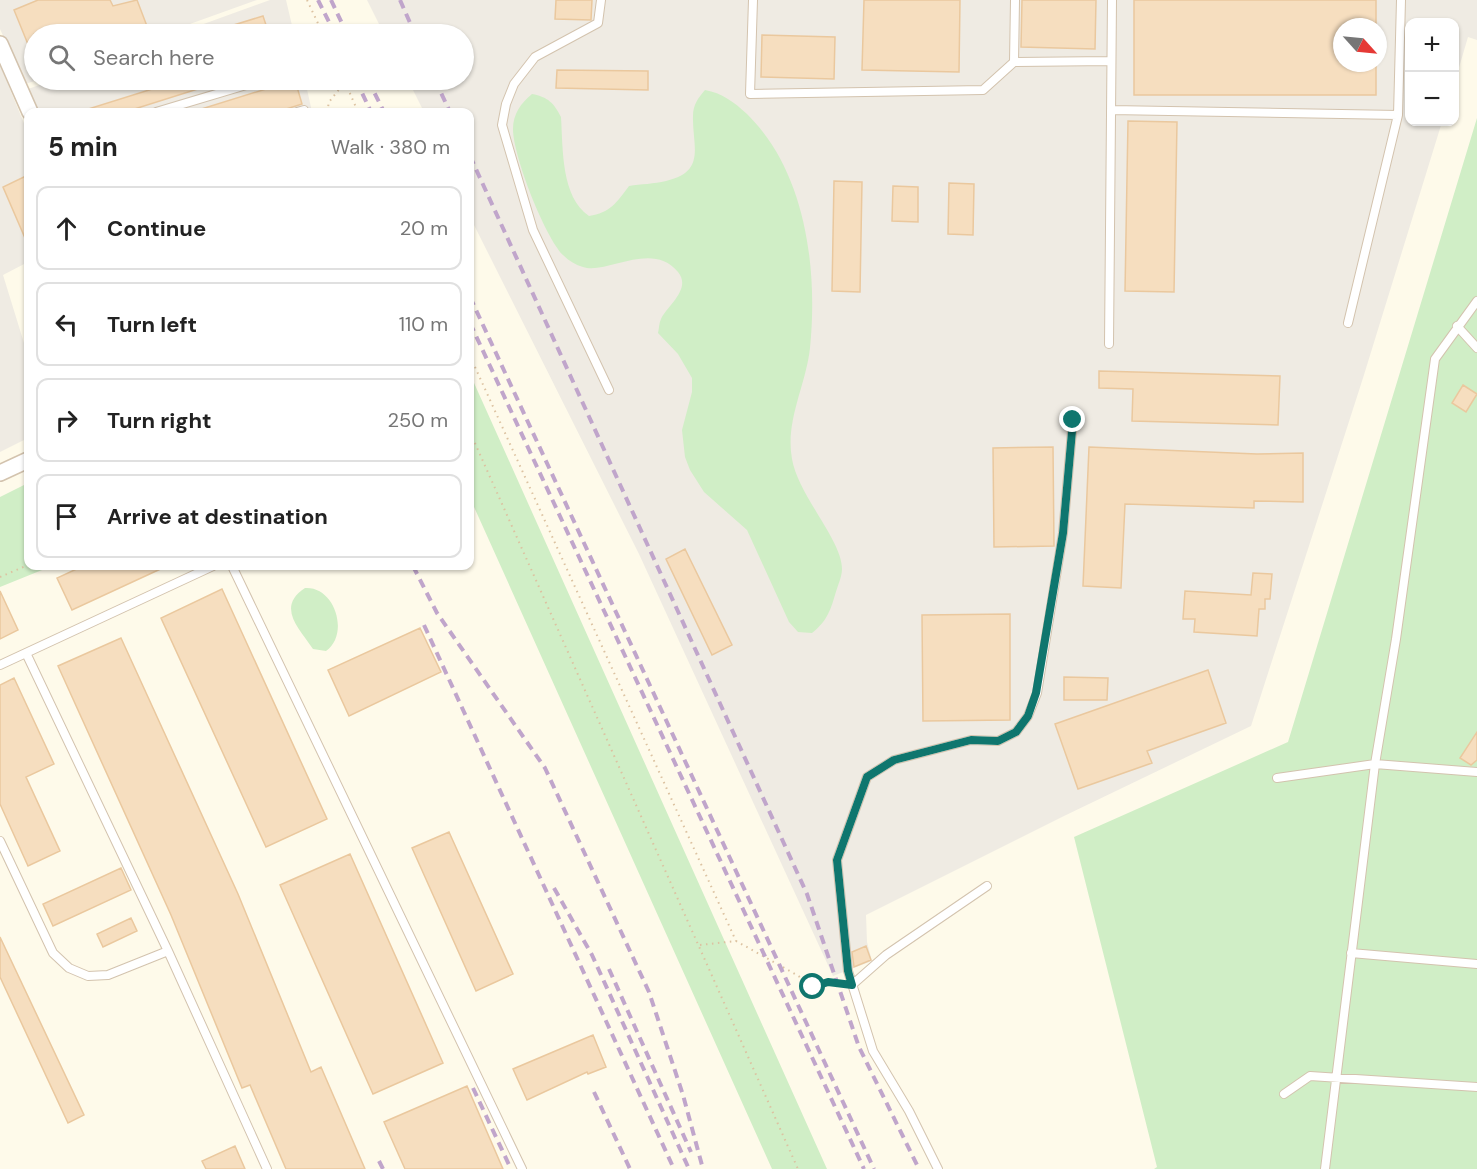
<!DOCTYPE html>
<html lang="en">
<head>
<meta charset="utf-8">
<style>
	:root { --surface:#fff; --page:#f6f6f6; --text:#222; --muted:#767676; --line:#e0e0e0 }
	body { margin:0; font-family:"DM Sans",sans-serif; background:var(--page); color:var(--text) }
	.controls { position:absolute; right:18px; top:18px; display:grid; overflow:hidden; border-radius:12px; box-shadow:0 2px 4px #0004 }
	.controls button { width:54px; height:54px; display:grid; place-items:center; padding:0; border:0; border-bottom:2px solid var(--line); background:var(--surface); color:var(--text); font:30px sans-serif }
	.compass { position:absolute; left:1333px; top:18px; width:54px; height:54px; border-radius:50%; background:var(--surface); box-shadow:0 2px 4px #0004; rotate:117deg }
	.stop { position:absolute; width:18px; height:18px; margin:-14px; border:4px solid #0f766e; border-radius:50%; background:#fff }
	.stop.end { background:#0f766e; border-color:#fff; box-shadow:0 2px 6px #0008 }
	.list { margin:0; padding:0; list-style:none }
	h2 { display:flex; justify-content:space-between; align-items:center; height:78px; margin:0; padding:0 24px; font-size:26px }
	h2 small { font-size:20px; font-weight:400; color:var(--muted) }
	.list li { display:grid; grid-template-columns:39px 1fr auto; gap:18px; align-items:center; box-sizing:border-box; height:84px; margin:0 12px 12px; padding:0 12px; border:2px solid var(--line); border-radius:12px }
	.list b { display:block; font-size:22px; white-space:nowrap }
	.list em { font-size:20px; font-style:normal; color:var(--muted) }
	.icon { flex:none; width:33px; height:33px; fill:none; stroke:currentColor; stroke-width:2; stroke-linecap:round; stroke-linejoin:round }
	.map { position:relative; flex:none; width:1477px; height:1169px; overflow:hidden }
	.search { position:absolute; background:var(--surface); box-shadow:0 2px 4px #0004; left:24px; top:24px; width:450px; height:66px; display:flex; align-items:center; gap:15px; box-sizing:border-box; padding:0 21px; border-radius:33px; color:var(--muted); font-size:22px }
	.panel { position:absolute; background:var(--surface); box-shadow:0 2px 4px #0004; left:24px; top:108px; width:450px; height:462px; border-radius:12px }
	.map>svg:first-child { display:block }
</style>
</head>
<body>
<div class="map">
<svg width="1477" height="1169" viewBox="0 0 1477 1169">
	<rect width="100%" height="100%" fill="#fefaea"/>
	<!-- industrial -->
	<path fill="#efebe3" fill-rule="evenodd" d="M0 0H257L162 34H34V80H38L25 84 0 29Z
		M270 0H286L294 34H176Z
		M367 0H1477V40L1468 37 1455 81 1454 22H1410V122H1442L1363 378 1251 726 1064 816 866 915 867 942 872 961 833 976 639 554 470 217V112H424L408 80H464V34H384ZM1342 27H1378V63H1342Z
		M0 65 28 133V262L3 275 28 356V438L0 452Z
		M54 80H305L312 112H38L28 89Z"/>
	<!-- green -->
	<path fill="#d0eec6" d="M705 90C722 93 734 102 747 114 806 172 818 269 810 348 806 385 785 421 792 459 798 495 842 540 842 569 842 577 837 587 835 595 830 612 826 622 812 633L798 632 789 622 747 530 704 492 690 470 685 457 682 430 692 392V378L678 354 658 333C659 329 659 323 661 319 667 306 692 289 678 272 652 240 606 275 583 267 576 265 569 261 563 255 545 237 513 156 513 129 513 114 521 103 532 94 548 97 554 103 561 117 563 149 561 197 589 216 610 213 617 202 629 186 641 184 654 184 666 181 707 172 692 145 693 116 693 105 698 98 705 90Z
		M1477 118V1169H1154L1157 1167 1074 837 1288 742Z
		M470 374 827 1169H772L470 498Z
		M28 483V566H52L0 587V497Z
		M305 588C335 586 350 634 326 651L313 649C299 628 276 607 305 588Z"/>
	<!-- building -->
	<path fill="#f6debf" stroke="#eac89e" stroke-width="1.5" d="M38 0H110L113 6 137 0 150 34H34V59L14 10Z
		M556 0H592L591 20 555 19Z
		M864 0H960L959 72 862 70Z
		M1022 0H1096L1095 49 1021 47Z
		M1134 0H1376V27H1342V63H1376V95H1134Z
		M263 16 269 34H212L211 32Z
		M762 35 835 37 834 79 761 77Z
		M557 70 648 71V90L556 88Z
		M181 80H220V82L125 112H85V110Z
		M295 80 302 104 277 112H198V110Z
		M1128 121 1177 122 1174 292 1125 291Z
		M28 175V245L3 187Z
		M834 181 862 182 860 292 832 291Z
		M949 183 974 184 973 235 948 234Z
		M893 186 918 187V222L892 221Z
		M1099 371 1280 376 1278 425 1132 421 1133 389 1099 388Z
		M1463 385 1477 394 1466 412 1452 403Z
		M1053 447 1054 546 994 547 993 448Z
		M1089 447 1257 454 1303 453V502L1254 501V508L1125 504 1121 588 1083 586Z
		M685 549 732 645 712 655 666 559Z
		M83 566H167L72 610 57 578Z
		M1253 573 1272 574 1270 599H1265V609H1259L1257 636 1194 632 1195 619H1183L1185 591 1251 595Z
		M222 589 327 819 266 847 161 618Z
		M0 591 18 630 0 639Z
		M1010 614V720L923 721 922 615Z
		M420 628 441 672 349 716 328 670Z
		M121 638 238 894 311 1072 321 1067 365 1169H286L250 1085 242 1088 171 915 58 666Z
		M1208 670 1226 723 1147 751 1152 763 1078 789 1055 724Z
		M1064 677 1108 678 1107 700H1064Z
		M14 678 54 764 26 777 60 851 28 866 0 804V685Z
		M1477 732V760L1471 765 1460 758Z
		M449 832 513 974 476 991 412 848Z
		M350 854 443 1063 373 1094 280 885Z
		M121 868 131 890 53 926 43 904Z
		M131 918 137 931 103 947 97 934Z
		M0 937 84 1115 68 1123 0 977Z
		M866 946 871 960 854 967 852 952Z
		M593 1035 606 1067 588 1074 587 1072 527 1100 513 1069Z
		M467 1086 503 1169H405L384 1122Z
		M235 1146 245 1169H206L202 1161Z"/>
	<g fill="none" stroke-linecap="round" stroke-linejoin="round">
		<defs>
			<path id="service" d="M601 0 598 23 535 57 514 84 506 104 502 125 533 230 609 390
				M753 0 750 94 983 90 1014 62 1015 0
				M1014 62 1111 61
				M1111 110 1398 115
				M156 112 263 80
				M297 112 304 110
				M1348 323 1398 115 1401 0
				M1457 326 1477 348
				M1109 344 1112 0
				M232 566 522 1169
				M26 653 168 951 267 1169
				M0 665 213 566
				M1277 778 1375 764 1477 772
				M0 841 53 953 69 968 88 976 108 975 168 951
				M1351 953 1477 964
				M852 985 886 955 987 886
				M1284 1094 1310 1076 1477 1087
				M938 1169 909 1111 873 1051 848 971 837 860 867 777 894 760 971 740 998 741 1016 732 1028 716 1037 693 1063 533 1073 420
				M1325 1169 1375 764 1396 639 1435 359 1477 301"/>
			<path id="minor" d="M0 44 30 112
				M0 473 28 460"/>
		</defs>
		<!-- service casing -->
		<use href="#service" stroke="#d3c3ae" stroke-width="10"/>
		<!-- minor casing -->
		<use href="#minor" stroke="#d3c3ae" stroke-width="18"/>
		<!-- path -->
		<path stroke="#dcc2a1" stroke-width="2" stroke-dasharray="1.5 4.5" stroke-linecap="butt" d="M307 0 323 34
			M345 82 358 112
			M327 112 329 102 345 82 343 80
			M470 356 736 941
			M470 432 798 1169
			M0 577 28 565
			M700 945 736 941 797 975 813 987 828 982 841 984"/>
		<!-- service -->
		<use href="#service" stroke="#fff" stroke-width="8"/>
		<!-- minor -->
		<use href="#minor" stroke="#fff" stroke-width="15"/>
		<!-- rail -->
		<path stroke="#c0a5cb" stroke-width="4" stroke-dasharray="9 6" stroke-linecap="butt" d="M318 0 335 34
			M331 0 347 34
			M400 0 415 34
			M356 80 371 112
			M368 80 384 112
			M435 80 450 112
			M470 156 807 894 859 1047 919 1169
			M470 297 874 1169
			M470 323 864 1169
			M413 566 437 613 545 768 649 992 683 1095 703 1169
			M424 625 674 1169
			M554 888 592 955 689 1169
			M609 969 691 1152
			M473 1088 511 1169
			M594 1092 630 1169
			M379 1161 383 1169"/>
	</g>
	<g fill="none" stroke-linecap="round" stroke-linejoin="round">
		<!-- route -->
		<path stroke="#0f766e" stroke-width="8" d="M813 987 828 982 852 985 848 971 837 860 867 777 894 760 971 740 998 741 1016 732 1028 716 1036 693 1063 533 1073 420"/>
	</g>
</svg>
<div class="controls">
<button>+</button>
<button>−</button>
</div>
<svg class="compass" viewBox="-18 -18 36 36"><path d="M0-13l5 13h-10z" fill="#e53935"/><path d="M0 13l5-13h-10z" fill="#767676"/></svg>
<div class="stop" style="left:813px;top:987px"></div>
<div class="stop end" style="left:1073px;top:420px"></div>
<div class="search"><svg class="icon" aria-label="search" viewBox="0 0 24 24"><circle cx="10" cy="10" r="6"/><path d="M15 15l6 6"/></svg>Search here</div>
<section class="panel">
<h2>5 min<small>Walk · 380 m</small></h2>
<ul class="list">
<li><svg class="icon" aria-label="ahead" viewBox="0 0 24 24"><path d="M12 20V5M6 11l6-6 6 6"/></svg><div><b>Continue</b></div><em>20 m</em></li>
<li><svg class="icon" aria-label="left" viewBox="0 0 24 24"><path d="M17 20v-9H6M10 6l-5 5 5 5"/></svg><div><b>Turn left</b></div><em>110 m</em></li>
<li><svg class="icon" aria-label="right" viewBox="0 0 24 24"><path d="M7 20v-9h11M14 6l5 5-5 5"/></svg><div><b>Turn right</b></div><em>250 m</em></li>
<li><svg class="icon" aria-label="arrive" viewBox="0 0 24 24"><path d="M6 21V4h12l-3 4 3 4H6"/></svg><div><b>Arrive at destination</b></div></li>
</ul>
</section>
</div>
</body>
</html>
